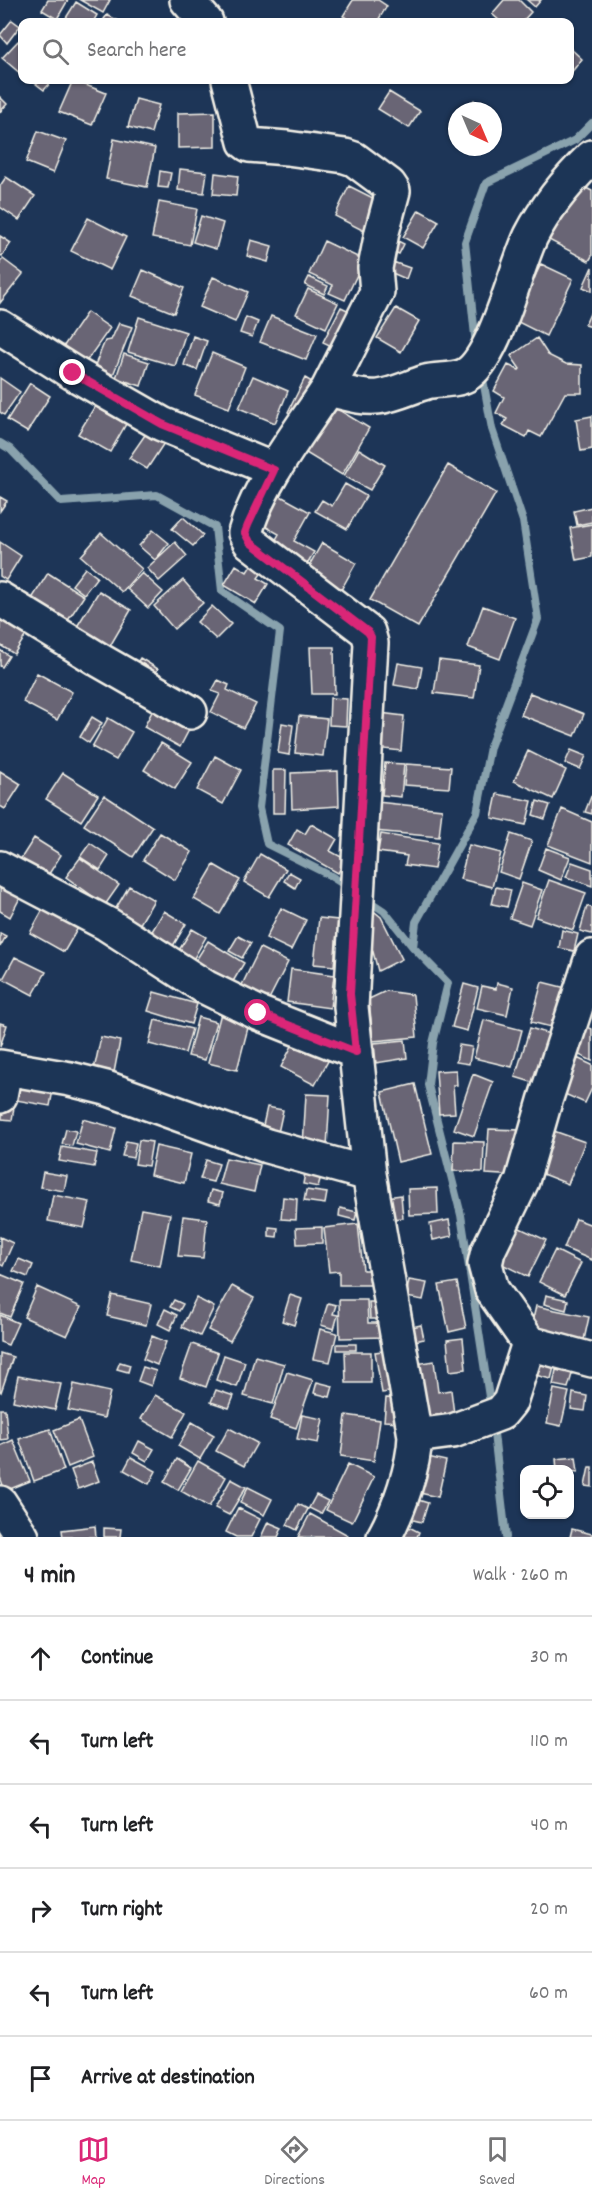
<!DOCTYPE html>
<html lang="en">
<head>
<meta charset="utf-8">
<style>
	:root { --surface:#fff; --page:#f6f6f6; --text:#202124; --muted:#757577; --line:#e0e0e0; --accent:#db2777 }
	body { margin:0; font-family:Dekko,sans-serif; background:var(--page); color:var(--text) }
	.controls { position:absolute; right:18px; bottom:18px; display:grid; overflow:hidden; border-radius:12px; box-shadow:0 2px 4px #0004 }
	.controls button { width:54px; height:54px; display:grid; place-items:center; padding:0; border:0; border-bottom:2px solid var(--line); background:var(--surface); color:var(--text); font:30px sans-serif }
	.compass { position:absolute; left:448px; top:102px; width:54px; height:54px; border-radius:50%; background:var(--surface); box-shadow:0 2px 4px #0004; rotate:136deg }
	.stop { position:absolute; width:18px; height:18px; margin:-14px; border:4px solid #db2777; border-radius:50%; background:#fff }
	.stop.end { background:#db2777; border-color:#fff; box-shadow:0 2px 6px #0008 }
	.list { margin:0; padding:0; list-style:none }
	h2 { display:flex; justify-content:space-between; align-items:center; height:78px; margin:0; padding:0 24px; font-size:26px }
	h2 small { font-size:20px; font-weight:400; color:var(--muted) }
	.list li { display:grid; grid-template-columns:39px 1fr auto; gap:18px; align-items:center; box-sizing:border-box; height:84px; padding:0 24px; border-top:2px solid var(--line) }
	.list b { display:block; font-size:22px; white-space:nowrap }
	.list em { font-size:20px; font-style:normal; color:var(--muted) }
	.icon { flex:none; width:33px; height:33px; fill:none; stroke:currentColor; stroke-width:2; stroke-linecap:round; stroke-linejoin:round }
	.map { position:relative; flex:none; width:592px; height:1537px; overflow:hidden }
	.search { position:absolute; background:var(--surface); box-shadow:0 2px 4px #0004; left:18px; right:18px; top:18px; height:66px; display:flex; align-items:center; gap:15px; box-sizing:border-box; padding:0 21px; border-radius:12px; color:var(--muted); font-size:22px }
	.sheet { height:582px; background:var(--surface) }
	nav { display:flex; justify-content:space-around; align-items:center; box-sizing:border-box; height:84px; border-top:2px solid var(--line); background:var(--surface); font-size:16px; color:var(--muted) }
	nav a { display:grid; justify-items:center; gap:3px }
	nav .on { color:var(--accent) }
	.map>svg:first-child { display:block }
</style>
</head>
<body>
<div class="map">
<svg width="592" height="1537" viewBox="0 0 592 1537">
	<rect width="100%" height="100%" fill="#1d3557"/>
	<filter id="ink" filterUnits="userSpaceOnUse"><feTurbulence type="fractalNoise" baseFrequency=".0167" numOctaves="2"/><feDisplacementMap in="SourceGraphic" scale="12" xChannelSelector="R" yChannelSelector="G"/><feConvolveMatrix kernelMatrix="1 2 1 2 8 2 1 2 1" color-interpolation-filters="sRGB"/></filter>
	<g filter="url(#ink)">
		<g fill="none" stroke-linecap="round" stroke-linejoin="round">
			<!-- stream -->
			<path stroke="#89a2ad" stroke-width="8" d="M476 345 465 242 486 183 575 140 592 123
				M482 374 492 429 523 521 538 619 490 747 477 813 416 922 413 947 448 983 433 1043 428 1085 461 1215 491 1410
				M0 443 10 449 61 502 157 495 215 527 222 591 280 631 259 808 267 844 329 875 348 887
				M366 899 384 911 413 947
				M493 1425 506 1537"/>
		</g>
		<!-- building -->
		<path fill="#696575" stroke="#f4f1e8" stroke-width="1.5" d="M48 0H68L57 19 42 10Z
			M80 0H110L103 13Z
			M353 0H378L387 6 377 22H354L343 16Z
			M504 0H519L531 12 522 22H501L492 14Z
			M527 0H541L535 7Z
			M76 2 97 15 93 22 64 21Z
			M107 15 121 22H102Z
			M12 20 20 26 7 43 0 35Z
			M18 41 22 45V75L2 58Z
			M570 48 582 59 570 74Z
			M31 80H53L44 90Z
			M73 80 106 93 92 125 59 112Z
			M389 92 420 111 409 128 378 109Z
			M0 97 7 104 0 112Z
			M136 99 159 105 151 133 128 127Z
			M474 100 485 111H464Z
			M215 112V147L178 148V113Z
			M38 131 66 141 53 173 26 162Z
			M114 139 155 148 147 187 106 179Z
			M180 169 207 172 204 193 178 190Z
			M160 171 171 173 168 188 158 187Z
			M215 173 238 176 236 196 213 194Z
			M6 177 35 196 19 220 0 207V186Z
			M576 183 592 191V256L589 261 547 239Z
			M349 186 383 203 368 233 335 216Z
			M159 202 197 209 190 245 152 238Z
			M419 210 439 221 423 248 403 237Z
			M201 216 223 223 216 249 193 242Z
			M88 218 126 237 110 270 71 251Z
			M0 236 11 243 2 256 0 255Z
			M390 237 404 244 399 254 385 248Z
			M251 240 272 246 268 262 247 256Z
			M324 241 364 260 345 300 329 293 333 285 309 274Z
			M3 259 23 274 0 303V262Z
			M393 262 410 268 406 279 390 272Z
			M541 264 573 279 546 336 514 320Z
			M592 267V291L583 287Z
			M143 270 184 288 174 313 132 296Z
			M213 277 248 292 235 322 200 307Z
			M309 277 328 286 324 294 305 285Z
			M308 289 338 303 326 328 296 314Z
			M341 307 358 315 340 350 323 342Z
			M396 308 419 321 401 352 377 338Z
			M592 309V327L585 325Z
			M87 312 110 328 83 366 61 350Z
			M271 316 317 334 306 360 260 342Z
			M139 317 186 332 175 366 128 352Z
			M246 317 258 322 252 337 240 333Z
			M119 323 132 327 113 375 95 365 105 341 111 340Z
			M193 336 207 341 197 370 184 365Z
			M537 338 548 355 566 364 582 365V393H565L541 437 529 431 526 437 503 425 507 419 496 413 504 397 494 391 508 365 519 370 520 369 511 356Z
			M212 353 245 367 229 408 195 395Z
			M124 354 149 362 141 386 116 378Z
			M253 376 288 391 275 423 239 408Z
			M0 378 20 392 4 415 0 412Z
			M305 378 317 385 300 419 288 412Z
			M30 383 50 396 27 432 7 420Z
			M329 404 369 428 342 475 301 450Z
			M95 406 126 424 110 452 78 434Z
			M592 416V449L581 451 576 419Z
			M147 432 164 443 147 469 129 458Z
			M359 449 385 465 370 490 344 476Z
			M448 465 496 493 418 627 370 600Z
			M345 484 366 496 347 529 315 511 322 500 332 506Z
			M277 494 310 512 294 541 314 552 304 569 270 550 279 534 261 524Z
			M0 497 7 501 0 511Z
			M592 507V522L577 525 574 511Z
			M183 517 203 535 193 546 172 529Z
			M592 524V557L576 560 570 528Z
			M153 530 169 543 155 560 139 546Z
			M101 533 142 569 122 592 81 556Z
			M0 542 21 556 6 580 0 576Z
			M175 542 187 556 159 581 147 568Z
			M322 543 356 563 341 590 306 571Z
			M252 564 263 571 258 578 268 584 256 604 224 585 236 565 247 572Z
			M85 568 97 577 84 594 72 585Z
			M48 573 84 596 63 628 28 605Z
			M142 573 163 592 148 608 127 589Z
			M183 580 203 603 174 629 154 606Z
			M99 591 131 610 106 653 73 633Z
			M212 606 231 624 216 639 197 622Z
			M483 606 515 618 500 659 468 647Z
			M0 608 32 626 14 654 0 645Z
			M310 647H334L335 694H312Z
			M0 650 9 656 2 667 0 666Z
			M140 658 158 669 150 680 133 669Z
			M439 660 479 665 474 698 434 693Z
			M398 663 422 667 418 689 394 685Z
			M37 673 72 692 57 720 23 702Z
			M218 680 229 685 227 690 256 704 243 728 211 712 220 694 212 691Z
			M530 693 584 714 575 736 521 715Z
			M330 698 347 699 346 726 329 725Z
			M155 706 191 726 180 747 144 727Z
			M380 713 404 716 401 751 376 748Z
			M299 716 327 719 323 756 295 753Z
			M92 717 102 723 89 743 80 737Z
			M108 718 132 732 116 760 92 747Z
			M282 723 293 725 289 755 278 753Z
			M161 743 192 762 175 789 144 770Z
			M571 750 586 756 580 769 565 763Z
			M528 751 566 770 553 799 514 781Z
			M215 756 241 770 223 804 197 790Z
			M385 763 404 764 401 797 382 795Z
			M406 764 451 767 449 788 404 785Z
			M273 770H286L285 813H273Z
			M0 771 21 784 5 809 0 806Z
			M338 771 339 806 292 809 291 773Z
			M63 773 98 795 81 821 46 799Z
			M497 794 532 801 526 825 492 818Z
			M592 794V814L585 812Z
			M104 795 153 827 133 857 84 825Z
			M537 801 550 805 545 819 533 815Z
			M377 802 442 809 439 837 374 831Z
			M562 809 592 822V862L548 845Z
			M311 824 337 839 330 851 345 859 338 873 288 845 297 829 305 834Z
			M160 833 192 852 175 880 143 860Z
			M381 834 438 843 434 869 405 865 407 856 378 852Z
			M511 834 532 841 519 879 499 872Z
			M34 838 61 855 47 877 20 860Z
			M90 843 109 856 100 870 80 857Z
			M469 845 501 853 492 887 460 879Z
			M546 848 570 857 561 880 538 870Z
			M260 854 286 869 269 897 244 882Z
			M80 858 119 885 105 905 66 877Z
			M572 862 592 869V886L566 877Z
			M214 865 240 880 220 914 194 899Z
			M289 872 300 878 295 888 284 881Z
			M0 879 23 892 10 917 0 911Z
			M549 880 586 893 573 930 536 917Z
			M522 883 542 890 530 925 510 918Z
			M129 886 154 900 137 929 112 915Z
			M496 887 511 890 507 907 492 904Z
			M47 902 82 921 64 952 30 933Z
			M587 906 592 908V934L580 931Z
			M281 908 306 920 291 950 266 938Z
			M370 908 381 917 402 959 378 971 363 913Z
			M164 911 186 924 170 951 148 938Z
			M319 918 338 920 334 966 314 964Z
			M192 929 206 937 191 963 176 955Z
			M562 930 578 934 574 951 559 948Z
			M0 933 6 936 0 947Z
			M238 936 251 943 242 958 229 951Z
			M208 941 244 963 228 990 191 968Z
			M260 948 288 962 267 1003 240 989Z
			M15 957 46 972 33 995 3 979Z
			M291 969 334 975 330 1008 287 1002Z
			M542 982 570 989 559 1029 531 1022Z
			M497 983 513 987 507 1015 477 1008 482 986 496 989Z
			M464 984 478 988 467 1031 452 1027Z
			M386 991 413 995 417 1037 373 1041 369 999Z
			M154 992 197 1004 191 1024 148 1011Z
			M222 1009 251 1016 237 1070 208 1063Z
			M198 1017 216 1022 205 1060 188 1056Z
			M155 1020 192 1029 185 1053 149 1044Z
			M484 1020 522 1030 512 1067 474 1058Z
			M0 1023 7 1025 0 1047Z
			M585 1026 592 1029V1061L573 1052Z
			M530 1028 553 1035 538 1084 515 1077Z
			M101 1037 120 1041 112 1083 92 1079Z
			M405 1040 407 1058 376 1063 374 1043Z
			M294 1042 328 1061 315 1085 281 1067Z
			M459 1045 472 1047 469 1064 456 1062Z
			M577 1058 592 1065V1088L585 1103 560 1092Z
			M456 1070 457 1085H453L455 1113 439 1114 436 1071Z
			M473 1074 493 1082 474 1136 454 1129Z
			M13 1082 53 1090 50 1106 10 1099Z
			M415 1084 432 1154 398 1162 382 1092Z
			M306 1094 330 1095 327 1147 303 1146Z
			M3 1106 14 1107 12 1120 2 1119Z
			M267 1107 283 1110 278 1133 262 1130Z
			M83 1119 116 1128 110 1153 76 1144Z
			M66 1129 76 1131 72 1146 62 1144Z
			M489 1129 521 1130 517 1176 486 1174Z
			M551 1130 585 1142 568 1184 535 1171Z
			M139 1140 152 1142 148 1166 135 1164Z
			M126 1141 136 1143 133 1158 122 1156Z
			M454 1141 484 1142 483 1172 453 1171Z
			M156 1146 191 1154 184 1183 150 1175Z
			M62 1147 97 1153 94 1167 59 1161Z
			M226 1158 260 1165 254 1192 219 1184Z
			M206 1160 219 1164 213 1182 200 1179Z
			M43 1172 67 1176 64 1191 40 1187Z
			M305 1173 321 1176 318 1187 303 1184Z
			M437 1188 438 1214 409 1215 408 1189Z
			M211 1190 223 1193 220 1204 208 1201Z
			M306 1190 327 1193 325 1204 304 1201Z
			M53 1195 90 1202 84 1228 48 1221Z
			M401 1195 403 1218 389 1219 387 1197Z
			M283 1197 297 1199 296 1220 281 1219Z
			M340 1208 357 1212 355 1220 339 1216Z
			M141 1209 170 1214 160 1266 131 1260Z
			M183 1216 207 1219 203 1258 178 1256Z
			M576 1219 592 1225V1260L564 1248Z
			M449 1220 452 1236 433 1240 430 1224Z
			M358 1224 363 1270H375L374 1285H339V1271L329 1272 324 1228Z
			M511 1224 546 1240 528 1277 494 1260Z
			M269 1227 278 1228 277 1237 269 1236Z
			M322 1227V1243L297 1244 296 1228Z
			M0 1237 13 1243 3 1266 0 1264Z
			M555 1250 581 1263 565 1295 539 1282Z
			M19 1259 33 1265 28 1277 13 1271Z
			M0 1274 24 1284 10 1317 0 1313Z
			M409 1280 427 1283 423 1300 406 1297Z
			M457 1282 466 1328 449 1332 439 1285Z
			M232 1286 254 1298 230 1341 208 1330Z
			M37 1287 81 1307 67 1336 24 1317Z
			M112 1295 151 1304 146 1325 107 1316Z
			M290 1295 302 1299 294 1325 282 1321Z
			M546 1295 568 1300 566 1310 544 1304Z
			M196 1298 214 1307 200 1336 182 1327Z
			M174 1300 183 1304 179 1311 170 1307Z
			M339 1300H367L368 1323H384L385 1337 340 1338Z
			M369 1302H384L385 1319H370Z
			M328 1303 336 1305 333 1314 338 1315 334 1329 321 1325Z
			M536 1306 589 1317 582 1349 529 1337Z
			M165 1309 177 1315 170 1330 158 1324Z
			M0 1315 18 1323 8 1345 0 1342Z
			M421 1325 424 1339 415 1341 412 1327Z
			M320 1329 337 1333 330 1362 313 1359Z
			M152 1336 166 1342 157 1365 143 1359Z
			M463 1338 466 1369 450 1371 447 1340Z
			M192 1344 218 1353 206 1387 180 1378Z
			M337 1344H356V1350H337Z
			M390 1350 397 1391 382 1393 375 1352Z
			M345 1352H371V1383H346Z
			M0 1353 13 1357 1 1392 0 1391Z
			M532 1354 556 1359 551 1379 527 1373Z
			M224 1355 245 1362 237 1387 216 1380Z
			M255 1356 284 1364 273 1404 244 1396Z
			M434 1361 438 1392 451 1390 455 1422 425 1427 416 1364Z
			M120 1362 130 1365 128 1372 117 1369Z
			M143 1367 156 1371 151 1386 138 1381Z
			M556 1370 572 1374 568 1388 553 1385Z
			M287 1372 313 1380 296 1428 270 1419Z
			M18 1376 61 1384 55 1410 13 1401Z
			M317 1382 333 1386 330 1397 314 1393Z
			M74 1384 110 1392 104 1418 68 1410Z
			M554 1389 569 1392 561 1426 547 1423Z
			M216 1390 234 1396 229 1408 211 1402Z
			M573 1393 587 1396 585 1411 571 1409Z
			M155 1395 186 1412 172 1437 141 1419Z
			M386 1398 401 1399 400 1422 384 1421Z
			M0 1409H5L8 1439 0 1440Z
			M302 1415 323 1419 318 1443 297 1439Z
			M346 1415 380 1420 374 1461 341 1456Z
			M79 1420 93 1457 68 1467 54 1430Z
			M192 1422 214 1435 200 1459 178 1446Z
			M229 1428 257 1443 244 1466 216 1451Z
			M50 1429 64 1470 34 1481 19 1439Z
			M13 1440 30 1481 5 1491 0 1477V1446Z
			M139 1441 154 1449 147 1461 133 1453Z
			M423 1456 446 1461 438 1497 415 1492Z
			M131 1457 156 1471 149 1484 124 1470Z
			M576 1457 578 1472 557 1470 556 1459Z
			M177 1459 191 1468 178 1490 164 1482Z
			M198 1461 226 1477 209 1507 181 1491Z
			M92 1462 99 1481 78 1489 71 1470Z
			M348 1464 374 1477 352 1522 326 1510Z
			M589 1467H592V1487L585 1486Z
			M231 1479 246 1487 229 1515 215 1508Z
			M248 1487 272 1499 264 1515 240 1503Z
			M316 1495 328 1501 321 1514 309 1508Z
			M415 1499 428 1503 422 1522 409 1519Z
			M298 1504 308 1509 297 1530 287 1525Z
			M238 1508 260 1519 251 1537H236L226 1532Z
			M310 1514 348 1535 347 1537H298Z
			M268 1522 282 1528 278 1537H261Z
			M95 1526 96 1537H63L62 1530Z
			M407 1526 419 1532 417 1537H402Z
			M104 1528 121 1529 120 1537H104Z
			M572 1529 592 1534V1537H570Z"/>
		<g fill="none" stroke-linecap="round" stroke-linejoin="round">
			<defs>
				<path id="minor" d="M187 0 206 22
					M229 80 245 142 249 145 287 148 345 156 354 159 389 185 393 191 382 232 375 268 377 292 328 389
					M0 327 73 373 162 424 274 470
					M0 599 101 661 190 712
					M0 868 107 924 205 987 258 1013 356 1052
					M0 1067 70 1079 106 1088 267 1146 369 1174
					M0 1096 5 1069
					M529 1343 492 1290 485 1264 488 1251 522 1181 545 1101 592 957
					M415 1436 453 1431 501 1413 510 1402 529 1343 592 1360
					M0 1503 22 1537
					M384 1537C399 1510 414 1467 415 1436L369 1174 351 1007 371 643 368 632 250 542 245 533C259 483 299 433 328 389 343 392 362 399 378 397 394 395 410 387 426 382 437 379 455 381 466 375 496 357 515 269 531 236 547 205 567 181 592 157"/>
			</defs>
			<!-- minor casing -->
			<use href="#minor" stroke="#f4f1e8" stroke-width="38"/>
			<!-- minor -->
			<use href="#minor" stroke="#1d3557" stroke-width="33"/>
		</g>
	</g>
	<g fill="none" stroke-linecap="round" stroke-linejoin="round" filter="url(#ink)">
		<!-- route -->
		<path stroke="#db2777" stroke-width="8" d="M73 373 162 424 274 470 248 525 245 533 250 542 368 632 371 637 350 994 356 1052 258 1013"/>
	</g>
</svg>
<div class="controls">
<button><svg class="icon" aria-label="locate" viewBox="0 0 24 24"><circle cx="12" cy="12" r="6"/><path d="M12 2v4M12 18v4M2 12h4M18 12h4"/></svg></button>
</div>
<svg class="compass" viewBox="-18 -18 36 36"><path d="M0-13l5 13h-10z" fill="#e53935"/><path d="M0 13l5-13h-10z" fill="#757577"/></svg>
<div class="stop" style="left:258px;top:1013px"></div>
<div class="stop end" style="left:73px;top:373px"></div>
<div class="search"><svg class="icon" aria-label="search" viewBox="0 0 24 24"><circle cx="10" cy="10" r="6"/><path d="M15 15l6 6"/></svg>Search here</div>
</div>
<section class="sheet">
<h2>4 min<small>Walk · 260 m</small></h2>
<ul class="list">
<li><svg class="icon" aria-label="ahead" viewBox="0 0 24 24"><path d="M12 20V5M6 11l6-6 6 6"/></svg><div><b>Continue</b></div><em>30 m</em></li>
<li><svg class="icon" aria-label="left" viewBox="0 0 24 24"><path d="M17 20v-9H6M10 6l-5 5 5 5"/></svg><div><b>Turn left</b></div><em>110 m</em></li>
<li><svg class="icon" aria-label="left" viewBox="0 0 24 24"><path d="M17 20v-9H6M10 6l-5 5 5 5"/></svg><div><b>Turn left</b></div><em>40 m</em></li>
<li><svg class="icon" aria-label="right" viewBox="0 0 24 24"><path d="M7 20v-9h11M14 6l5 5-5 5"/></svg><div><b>Turn right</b></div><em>20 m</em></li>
<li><svg class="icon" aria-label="left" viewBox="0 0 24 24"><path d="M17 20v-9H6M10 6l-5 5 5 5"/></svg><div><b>Turn left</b></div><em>60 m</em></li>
<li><svg class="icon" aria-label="arrive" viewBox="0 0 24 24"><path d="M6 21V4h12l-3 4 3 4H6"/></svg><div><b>Arrive at destination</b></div></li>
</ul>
</section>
<nav>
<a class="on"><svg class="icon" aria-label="map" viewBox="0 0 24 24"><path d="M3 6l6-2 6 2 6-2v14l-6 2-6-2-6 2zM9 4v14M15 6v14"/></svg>Map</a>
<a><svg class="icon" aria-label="directions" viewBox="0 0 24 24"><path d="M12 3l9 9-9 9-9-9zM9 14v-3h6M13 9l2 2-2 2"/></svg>Directions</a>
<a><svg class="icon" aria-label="saved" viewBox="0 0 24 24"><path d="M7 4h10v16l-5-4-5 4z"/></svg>Saved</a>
</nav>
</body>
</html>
